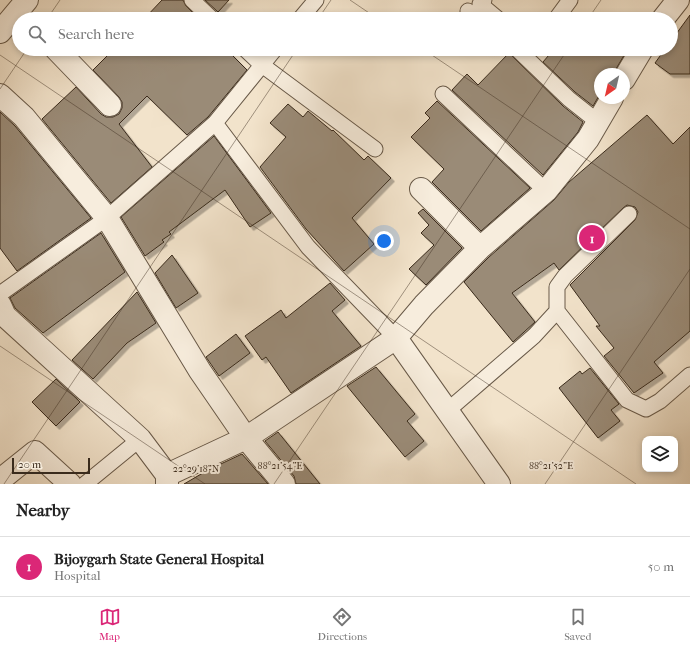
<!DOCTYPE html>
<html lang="en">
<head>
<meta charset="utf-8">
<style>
	:root { --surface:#fff; --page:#f6f6f6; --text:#222; --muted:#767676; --line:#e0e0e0; --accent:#db2777 }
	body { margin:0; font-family:"IM FELL French Canon",serif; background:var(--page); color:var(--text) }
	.controls { position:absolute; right:12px; bottom:12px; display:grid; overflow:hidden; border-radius:8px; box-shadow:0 2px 6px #0003 }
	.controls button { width:36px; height:36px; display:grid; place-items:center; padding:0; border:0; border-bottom:1px solid var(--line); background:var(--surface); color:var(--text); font:20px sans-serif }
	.compass { position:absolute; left:594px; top:68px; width:36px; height:36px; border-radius:50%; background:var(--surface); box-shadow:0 2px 6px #0003; rotate:214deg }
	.scale { position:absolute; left:12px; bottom:10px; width:78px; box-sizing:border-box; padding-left:4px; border:2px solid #3a2b1c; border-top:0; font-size:11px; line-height:14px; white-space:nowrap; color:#3a2b1c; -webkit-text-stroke:3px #f7eddd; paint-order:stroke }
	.you { position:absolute; left:384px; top:241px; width:14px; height:14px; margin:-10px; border:3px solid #fff; border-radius:50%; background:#1a73e8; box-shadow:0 0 0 6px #1a73e833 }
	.badge { display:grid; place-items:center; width:26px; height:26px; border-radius:50%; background:var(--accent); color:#fff; font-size:13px; font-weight:700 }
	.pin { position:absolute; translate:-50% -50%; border:2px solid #fff; box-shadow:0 1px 4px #0006 }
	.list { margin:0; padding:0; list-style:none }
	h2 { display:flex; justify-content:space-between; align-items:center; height:52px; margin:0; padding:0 16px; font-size:17px }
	h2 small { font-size:13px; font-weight:400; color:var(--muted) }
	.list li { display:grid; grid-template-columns:26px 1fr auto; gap:12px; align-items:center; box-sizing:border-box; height:60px; padding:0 16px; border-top:1px solid var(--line) }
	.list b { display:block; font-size:15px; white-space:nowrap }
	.list p { margin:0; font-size:13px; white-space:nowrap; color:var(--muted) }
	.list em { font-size:13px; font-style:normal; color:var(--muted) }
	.icon { flex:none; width:22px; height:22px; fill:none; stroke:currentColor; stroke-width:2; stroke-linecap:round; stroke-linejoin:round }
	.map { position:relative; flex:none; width:690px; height:484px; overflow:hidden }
	.search { position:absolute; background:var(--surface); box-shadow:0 2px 6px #0003; left:12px; right:12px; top:12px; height:44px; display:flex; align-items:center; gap:10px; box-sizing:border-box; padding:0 14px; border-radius:22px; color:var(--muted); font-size:15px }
	.sheet { height:112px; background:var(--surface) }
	nav { display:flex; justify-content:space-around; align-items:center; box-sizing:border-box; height:56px; border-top:1px solid var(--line); background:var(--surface); font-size:11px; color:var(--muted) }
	nav a { display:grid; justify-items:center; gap:2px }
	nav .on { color:var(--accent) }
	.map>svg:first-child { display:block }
</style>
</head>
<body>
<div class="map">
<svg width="690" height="484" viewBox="0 0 690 484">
	<defs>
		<filter id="shadow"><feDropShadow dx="3.5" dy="3.5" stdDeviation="0" flood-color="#0004"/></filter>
	</defs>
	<rect width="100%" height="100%" fill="#f2e3cb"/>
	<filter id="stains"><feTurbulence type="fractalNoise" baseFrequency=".005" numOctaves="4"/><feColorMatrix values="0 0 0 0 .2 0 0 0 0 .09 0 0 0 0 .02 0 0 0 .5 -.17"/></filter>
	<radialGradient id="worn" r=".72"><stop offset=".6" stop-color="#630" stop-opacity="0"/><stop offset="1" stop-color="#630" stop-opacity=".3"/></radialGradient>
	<!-- building -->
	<path fill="#9a8b77" stroke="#3a2b1c" filter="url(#shadow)" d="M162 0H183L186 6 199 19H144Z
		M205 0H229L218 12Z
		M690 15V74H670L655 63 665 49H671V41Z
		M114 49H226L247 70 208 117 187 135 147 96 119 124 152 167 111 203 42 119 76 87 101 114 106 117H113L119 114 122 108V102L119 97 93 70Z
		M554 49H622L626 52 613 74H600V94L593 106 575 92 543 62Z
		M509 53 563 106 583 122 578 132 543 175 452 90 467 74 478 85Z
		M437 101 530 188 481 231 432 182 444 169 411 137 430 118 425 113Z
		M288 104 303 117 308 111 332 131 333 130 364 160 368 156 391 178 352 218 374 244 344 271 306 229 260 167 286 137 270 123Z
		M0 112 15 126 91 218 17 271 0 248Z
		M647 115 673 144 690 127V331L654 362 663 373 634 393 604 356 614 348 596 326H600L570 285 635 220 638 212 635 207 627 205 623 208 559 270 554 263 512 293 535 322 513 342 464 282 489 257 554 200 569 182Z
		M214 136 271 213 250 227 225 190 169 232 171 234 162 240 164 242 145 256 121 217Z
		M423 209 462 248 426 285 409 269 434 245 421 233 429 225 418 213Z
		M101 233 125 272 43 333 15 308 10 298Z
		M172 255 198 293 176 308 155 273Z
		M330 283 345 300 332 311 361 346 291 393 266 357 262 360 245 336 281 310 286 318Z
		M137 292 156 323 127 343 93 379 72 360Z
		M236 334 250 353 219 376 206 357Z
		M376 367 415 414 407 421 424 441 405 457 347 386Z
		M590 368 619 404 611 410 620 421 598 438 559 388 580 371 582 374Z
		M56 379 80 402 56 426 32 402Z
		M278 432 320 484H296L294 476 265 441Z
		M242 454 268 484H184L208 470Z"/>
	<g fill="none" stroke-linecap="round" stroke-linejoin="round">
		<defs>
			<path id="lane" d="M192 0 212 19
				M484 0 480 4 498 19
				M468 11 479 19
				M300 19 316 0
				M556 19 570 0
				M245 49 262 65 375 149
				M517 49 569 99 598 122
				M443 94 546 191
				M215 123 308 247 396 338
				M629 214 565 276 557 287V311L627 400 646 409 660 401 690 375
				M0 294 107 218 215 123 275 49
				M447 411 534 336 557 311
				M85 484 140 439"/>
			<path id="street" d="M663 19 678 0
				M0 32 27 0
				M56 49 110 105
				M624 79 642 49
				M0 95 24 117 107 218 200 371 246 438 284 484
				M421 189 480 248
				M0 305 5 316 140 439 167 475V484
				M396 338 499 484
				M167 475 246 438 396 338 424 305 480 248 546 191 588 139 612 98
				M0 480 35 452 70 484"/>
		</defs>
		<!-- lane casing -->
		<use href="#lane" stroke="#685948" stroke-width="17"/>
		<!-- street casing -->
		<use href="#street" stroke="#685948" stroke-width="24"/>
		<!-- lane -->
		<use href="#lane" stroke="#f7eddd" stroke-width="15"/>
		<!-- street -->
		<use href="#street" stroke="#f7eddd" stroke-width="22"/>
	</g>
	<!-- ticks -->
	<path fill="none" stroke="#3a2b1c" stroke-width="1" stroke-opacity="0.45" d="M350 0 378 19M47 19 60 0M318 19 331 0M588 19 601 0M423 49 690 229M0 55 636 484M0 89 27 49M0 346 205 484M4 484 297 49M274 484 568 49M545 484 690 269"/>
	<g font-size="10" text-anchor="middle" fill="#3a2b1c" stroke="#f7eddd" stroke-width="4" stroke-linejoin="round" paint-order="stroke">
		<text x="280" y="469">88°21'54"E</text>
		<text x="551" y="469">88°21'52"E</text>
		<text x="196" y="472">22°29'18"N</text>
	</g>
	<rect width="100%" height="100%" filter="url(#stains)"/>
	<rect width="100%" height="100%" fill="url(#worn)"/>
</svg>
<div class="controls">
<button><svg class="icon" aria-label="layers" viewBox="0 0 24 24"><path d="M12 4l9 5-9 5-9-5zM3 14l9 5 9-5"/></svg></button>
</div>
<svg class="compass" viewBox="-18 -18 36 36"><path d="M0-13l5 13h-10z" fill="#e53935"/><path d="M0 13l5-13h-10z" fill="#767676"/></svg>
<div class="scale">20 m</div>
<div class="you"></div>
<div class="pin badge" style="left:592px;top:238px">1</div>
<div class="search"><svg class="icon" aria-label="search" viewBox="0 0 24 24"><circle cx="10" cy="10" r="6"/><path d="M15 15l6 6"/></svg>Search here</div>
</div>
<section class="sheet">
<h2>Nearby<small></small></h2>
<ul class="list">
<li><span class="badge">1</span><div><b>Bijoygarh State General Hospital</b><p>Hospital</p></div><em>50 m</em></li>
</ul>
</section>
<nav>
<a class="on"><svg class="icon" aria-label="map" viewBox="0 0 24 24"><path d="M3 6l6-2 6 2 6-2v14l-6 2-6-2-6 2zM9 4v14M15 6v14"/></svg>Map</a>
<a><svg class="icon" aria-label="directions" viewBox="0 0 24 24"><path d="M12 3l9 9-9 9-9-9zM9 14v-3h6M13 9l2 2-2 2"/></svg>Directions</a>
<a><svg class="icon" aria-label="saved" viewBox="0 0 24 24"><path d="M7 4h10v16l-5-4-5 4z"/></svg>Saved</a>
</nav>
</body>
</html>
